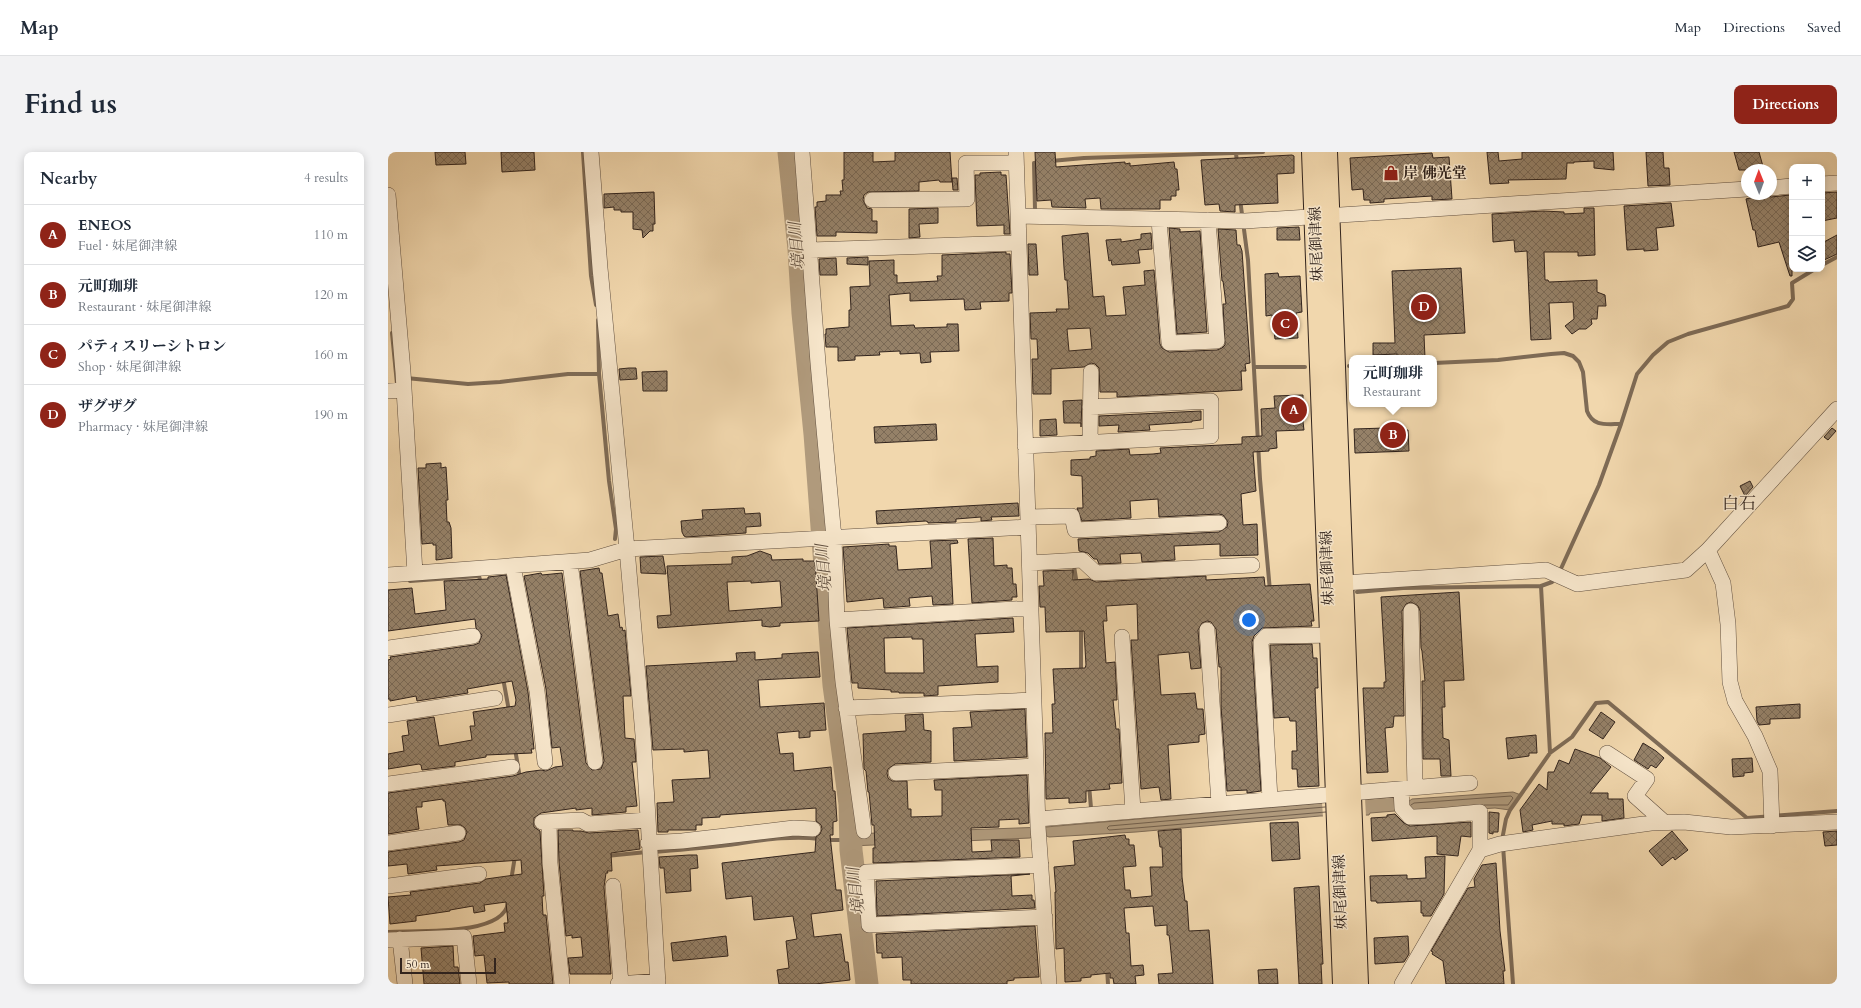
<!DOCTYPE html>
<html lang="en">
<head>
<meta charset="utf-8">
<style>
	:root { --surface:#fff; --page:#f2f2f3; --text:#1f2937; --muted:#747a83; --line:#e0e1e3; --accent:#8f2418 }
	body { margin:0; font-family:Cardo,"Noto Serif JP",serif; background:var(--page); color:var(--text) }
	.controls { position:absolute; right:12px; top:12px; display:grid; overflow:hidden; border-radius:8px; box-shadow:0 2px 10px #0003 }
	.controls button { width:36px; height:36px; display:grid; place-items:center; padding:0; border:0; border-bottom:1px solid var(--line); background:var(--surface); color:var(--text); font:20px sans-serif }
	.compass { position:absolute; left:1353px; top:12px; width:36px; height:36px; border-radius:50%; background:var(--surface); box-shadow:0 2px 10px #0003; rotate:359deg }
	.scale { position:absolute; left:12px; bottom:10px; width:96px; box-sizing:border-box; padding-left:4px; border:2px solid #32241d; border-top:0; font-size:11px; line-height:14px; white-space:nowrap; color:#32241d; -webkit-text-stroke:3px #f6e5ca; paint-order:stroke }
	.you { position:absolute; left:861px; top:468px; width:14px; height:14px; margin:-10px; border:3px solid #fff; border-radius:50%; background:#1a73e8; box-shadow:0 0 0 6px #1a73e833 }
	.badge { display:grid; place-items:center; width:26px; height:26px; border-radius:50%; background:var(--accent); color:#fff; font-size:13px; font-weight:700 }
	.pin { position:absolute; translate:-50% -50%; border:2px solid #fff; box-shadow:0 1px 4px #0006 }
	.popup { position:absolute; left:961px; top:203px; width:88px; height:52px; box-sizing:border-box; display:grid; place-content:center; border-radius:8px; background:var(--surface); filter:drop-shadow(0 1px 3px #0005); font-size:13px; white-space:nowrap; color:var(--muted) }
	.popup b { font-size:15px; color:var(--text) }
	.popup::after { content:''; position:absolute; left:50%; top:100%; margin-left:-8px; border:8px solid transparent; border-top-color:var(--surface) }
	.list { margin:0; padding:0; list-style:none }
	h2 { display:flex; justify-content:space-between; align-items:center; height:52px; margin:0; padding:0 16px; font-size:17px }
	h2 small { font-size:13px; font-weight:400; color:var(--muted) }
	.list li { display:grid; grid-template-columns:26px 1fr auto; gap:12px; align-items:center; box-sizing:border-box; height:60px; padding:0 16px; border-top:1px solid var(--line) }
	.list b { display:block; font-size:15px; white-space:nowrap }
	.list p { margin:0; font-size:13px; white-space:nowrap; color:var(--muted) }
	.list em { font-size:13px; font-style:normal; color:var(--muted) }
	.icon { flex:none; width:22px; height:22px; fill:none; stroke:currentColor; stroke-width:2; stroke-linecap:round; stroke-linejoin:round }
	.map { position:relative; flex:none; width:1449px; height:832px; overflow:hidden; border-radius:8px }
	header { display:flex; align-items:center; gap:24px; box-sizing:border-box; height:56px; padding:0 20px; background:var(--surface); border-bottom:1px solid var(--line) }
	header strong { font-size:19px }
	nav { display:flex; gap:22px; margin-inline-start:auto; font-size:14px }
	.intro { display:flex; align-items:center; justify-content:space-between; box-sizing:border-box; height:96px; padding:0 24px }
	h1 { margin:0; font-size:28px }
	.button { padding:10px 18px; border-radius:8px; background:var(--accent); color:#fff; font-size:14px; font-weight:700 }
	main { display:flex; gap:24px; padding:0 24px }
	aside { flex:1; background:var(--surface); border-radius:8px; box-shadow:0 2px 10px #0003 }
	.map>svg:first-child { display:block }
</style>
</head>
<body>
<header>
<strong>Map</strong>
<nav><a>Map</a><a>Directions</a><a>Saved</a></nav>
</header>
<div class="intro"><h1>Find us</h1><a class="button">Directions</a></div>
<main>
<aside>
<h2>Nearby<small>4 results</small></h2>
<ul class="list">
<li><span class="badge">A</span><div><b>ENEOS</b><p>Fuel · 妹尾御津線</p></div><em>110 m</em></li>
<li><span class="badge">B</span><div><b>元町珈琲</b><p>Restaurant · 妹尾御津線</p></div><em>120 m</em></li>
<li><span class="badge">C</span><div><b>パティスリーシトロン</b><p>Shop · 妹尾御津線</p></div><em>160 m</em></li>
<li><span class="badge">D</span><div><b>ザグザグ</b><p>Pharmacy · 妹尾御津線</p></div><em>190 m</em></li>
</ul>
</aside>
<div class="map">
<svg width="1449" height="832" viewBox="0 0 1449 832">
	<defs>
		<pattern id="building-cross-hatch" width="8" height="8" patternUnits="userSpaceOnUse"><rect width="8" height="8" fill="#958168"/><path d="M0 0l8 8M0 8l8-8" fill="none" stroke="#7a6955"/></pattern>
	</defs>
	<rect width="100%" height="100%" fill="#f1d7ad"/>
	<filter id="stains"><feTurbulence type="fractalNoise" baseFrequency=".005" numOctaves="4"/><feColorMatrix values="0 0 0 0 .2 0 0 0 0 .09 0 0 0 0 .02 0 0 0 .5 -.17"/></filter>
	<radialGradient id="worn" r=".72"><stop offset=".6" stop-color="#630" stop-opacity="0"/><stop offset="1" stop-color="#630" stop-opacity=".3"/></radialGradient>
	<!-- water -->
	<path fill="#b09a7c" stroke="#7e6b56" d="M1125 640 1133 643 1122 658 1107 656 1062 659 1043 664 1010 656 1007 659 982 661 981 663 932 664 748 680 661 685C655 682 647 682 642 686L463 694 462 682 658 675 1005 645 1010 652H1017L1024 647Z"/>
	<!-- pier -->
	<path fill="#f1d7ad" d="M977 646 978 665 935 666 934 650Z"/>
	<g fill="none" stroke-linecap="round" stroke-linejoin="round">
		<!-- shore -->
		<path stroke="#715f4c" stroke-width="1" d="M1023 653 1026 651 1123 644 1125 646 1120 653H1096
			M937 655 721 674 719 676 721 678 748 676 938 660"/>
		<!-- stream -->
		<path stroke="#7e6b56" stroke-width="4" d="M195 0 203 124 208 153
			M848 1 849 11
			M663 9 696 6 875 0
			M852 47 860 108 872 327 882 439
			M647 58 646 11 653 10
			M1434 113 1449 105
			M210 168 211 222 221 329 228 377 227 387
			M4 181 9 232
			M1046 211 1110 208 1163 202 1176 201 1185 204 1191 210 1195 220 1199 259C1205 275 1218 272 1233 272
			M961 214H964
			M866 215H917
			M18 226 80 232 112 230 180 222H211
			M686 414 689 433
			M1171 421 1211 333 1233 272 1249 222 1265 203 1280 190 1300 182 1400 154 1405 147 1404 131 1427 117
			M22 427V429L91 424 93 432
			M969 440 1015 436 1153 434
			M693 474V521
			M115 526 121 559
			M127 597 132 626
			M1162 601 1153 434 1164 430 1167 426
			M701 633 703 656
			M439 688H468
			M1114 688 1118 667 1122 658 1162 601 1184 585 1208 551 1220 550 1359 666 1449 659
			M1115 694 1125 832
			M266 700C290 698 315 696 340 693 370 689 401 683 432 687
			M218 704 259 700
			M123 729 127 704
			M0 780C26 778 115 785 120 751
			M719 816 720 832"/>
		<!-- river -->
		<path stroke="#b09a7c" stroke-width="23" d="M401 0 411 97 415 161 427 282 446 533 462 652 463 698 479 832"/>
	</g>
	<!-- building -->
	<path fill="url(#building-cross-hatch)" stroke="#32241d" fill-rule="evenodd" d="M47 0H77L78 12 48 13Z
		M113 0H146L147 18 114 20Z
		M456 0H485V10L507 9V0H562L564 30H552L551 28 531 30V39L480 40 476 43 475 48 479 56 484 57V69H489V81L448 80V84H429L427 55H429V50L438 49V43H453L452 39H455L454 28H456Z
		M647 0H667L668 15 737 10V12L742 11V14L786 10 787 17H789L791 38H788V44H783V48H772V57H713L712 46 697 47 698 56 664 55 663 48 649 49Z
		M1099 0H1110L1111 9 1134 7V0H1225L1226 18 1206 16V9L1186 10V11H1179L1178 27 1120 28 1121 31 1102 32Z
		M1258 0H1275L1276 16H1281L1282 33 1260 34Z
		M1346 0H1371L1376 18H1351Z
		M1044 1 1045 6 1061 5 1064 47 1044 48V44L996 47V50L982 51V48H976L975 37 964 38 962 6Z
		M904 3 906 4V21L889 22 890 51 847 53V60L832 59 831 52 817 53 813 8Z
		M613 20V23H618L622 82H616V73L589 74 587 23H592V21Z
		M564 26H569L570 38H565Z
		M266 40 267 72H265V79H262L255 86 254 78 245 77V60H233V58H226V55L216 56V42Z
		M1449 40V66L1434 69V41Z
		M1377 42 1383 45 1402 43 1404 54V124H1402L1391 90 1370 95 1367 78H1365L1358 47Z
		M1283 51 1286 74 1268 76 1270 98 1256 99V97L1239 98 1236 54Z
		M550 56V71L531 72 532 85 521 86V57Z
		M1196 56H1206L1207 103 1190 104V100H1156L1157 128H1160L1161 130 1209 128V140L1217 143 1218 154H1210L1209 167H1203L1204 172 1198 177H1191L1184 182 1177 174 1186 167 1185 150 1161 151 1163 187 1143 188 1139 99 1127 100 1126 88 1105 90 1104 62 1155 59 1176 60V62L1196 61Z
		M911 75 912 88H889V76Z
		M781 76 792 77V80L812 79 819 180 789 182Z
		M830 77 848 78 849 93H852L854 99 862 211 857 212 858 219H853L854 238 729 245V240H712L711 216 707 212 703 211 696 215 663 217V242H645L644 207H650L649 187H643L642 161 669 160 668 157H681L679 128H677L676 116 674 84 700 81 705 145 716 144 718 164 738 163 735 135 757 133 756 119 766 118 772 192 774 196 781 200 829 198 834 196 837 193 835 152H838L835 129H834ZM702 176 704 197 681 199 679 177Z
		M763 81 764 97 750 98 752 111 724 113 723 108 721 109 718 88 733 87V90L753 87V82Z
		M1449 83V102L1434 109V91Z
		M640 92H648L650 123H641Z
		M618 100V102H622L624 141H621V149L592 150 593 157 577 158 576 147 522 149V141L501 143 503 174 526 173 527 176 559 175V172H570L571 199 542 200 543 210 533 211 532 201 512 202V199L491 200 492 203 467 204V208L450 209V195H438L437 182H438V177L461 175V158H463L462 135 482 134 481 109 506 108V123H509V131L550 129 549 124H554V103Z
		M480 105V113L459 112V106Z
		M448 106 449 123H432L431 107Z
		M1073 116 1077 181 1036 183 1037 206H1015V204H1009V202L985 203V191H1007L1004 119Z
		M890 121 891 125 912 124 914 160 908 161 910 186 887 187 884 163 878 164 877 122Z
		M241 216H248L249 227 232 228 231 217Z
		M279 219V239H255L254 220Z
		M915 243V252L918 261 915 270 916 278 888 279 889 296 881 297V299L865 300 868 339 853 342 855 373 869 372 870 403 832 404V392L786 394 787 408 754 410 753 401 732 402 733 411 711 412 709 407H706L700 401 691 399 690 387 831 380 839 375 840 370 835 363 831 362 771 365 770 347 742 349 743 366 694 369 689 356H695L694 324 683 323V308L702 307V305L708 304V299L741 297 742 303 765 302 773 301 772 296 854 292V285L874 284 873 257 887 256 886 244Z
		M694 248 693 275V271H676L675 249Z
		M813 259V268L804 269V270L761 273 762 278 730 280 731 273 711 274V264Z
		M668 267 669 283 652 284V268Z
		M548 272 549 288 487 291 486 275Z
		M997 276 998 278H1020L1021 299 967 301 966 277Z
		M1444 276 1448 279 1440 288 1436 285Z
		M53 311V316L58 315 60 348H58L59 370H61L63 376 64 406 48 408V393H45V391L34 392 30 316H38V312Z
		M1362 329 1365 335 1357 344 1352 334Z
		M630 351 631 364 603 365 604 368 593 369V365L568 367V370L540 371V370L538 369 489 372 488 359Z
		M356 356 357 362 372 361 373 374 358 375V381L298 385 296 384 294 380 293 369 315 367 314 358Z
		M605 386 606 414 619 413V416H624L625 432H628L629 445H624V448L584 451 580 387Z
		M569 388 570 391 562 392 565 452 545 453 544 444 521 446 522 454 496 456 495 446 459 450 455 395 501 392V394H508L510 418 544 416 542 389Z
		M372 399 383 403 384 408 415 407V409H427L431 469 392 471V474L382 475 374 474V468L270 476 269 464 283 463 279 414 344 412V405L359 404ZM363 429V431L392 429 394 455 341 459 339 430Z
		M275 404 278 422 253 421 252 405Z
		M211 416 212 421H214L220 464 230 462 232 476 234 475 235 479 237 478 243 544H235L237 586 246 587 248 610H244L249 654 238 655V660L204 663V656L188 658V656L153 661 146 666V675L152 679 156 744H154L155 763H158L165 832H121V830L99 831 96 803 87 804 85 784 117 780 116 771H120L118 750 96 753 97 759 86 761 85 754 62 758V759L28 764V769L2 772 0 745 23 743 22 740 92 731 98 727 134 722 133 708 48 714 49 718 20 722 19 712 0 714V700L71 690 76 688 79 680 77 676 73 673H60L57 649H55V647L34 650V655H28L31 677 0 682V641L125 624 138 620 153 618 158 619 167 615 175 614 172 595 164 596 158 537 136 424 153 421 154 423 174 421 198 611 204 618 213 617 216 609 192 419Z
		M685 418V428L701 427 708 430 818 424V428L876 425 877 434 922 432 926 469H923L924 474 874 476 866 484 864 490 873 639 859 641V638L839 639 833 554V515H831L828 477 823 470 819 469 814 471 810 478 813 516 803 517 801 500 770 503 773 543 807 541 809 557H815L817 582 811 583V590L780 593 783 647 773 648 771 635 753 637 743 488H750L749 452 718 454 719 469H715L718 511 727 510 729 548H725L728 577H731L734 631 721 632 722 637 698 639V650L681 651V646L658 647 657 581H665L664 552H667L665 517 697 516 698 513 696 479 658 480 657 455H652L651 434H656L655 419Z
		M118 423 140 540 146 597H143L144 601 98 603V605L67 610V614L34 618 33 613 31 612 0 617V602L16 599 14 584 21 583 19 569 46 565 51 594 84 588 82 574H87L85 560 127 554 128 548 124 529 79 537 80 541 29 549 28 544 2 549V547H0V508L3 507 2 505 86 493 91 491 94 483 88 476 87 467 0 479V438L24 436 27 462 58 458 56 429 100 427V425Z
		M1071 440 1076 528 1056 529 1057 555H1054L1055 586 1061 588 1063 624H1053L1052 607H1035L1034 529H1037L1034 499 1033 496 1032 459 1030 454 1023 450 1018 452 1014 459 1016 564H1006L1005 575 997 576 1000 620 979 621 975 536H996V530H998L993 445Z
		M625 466 626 480 587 482 589 515 610 514V530L550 534V543L536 544V541H511V540H503V538L470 536V531H464L459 476ZM524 485V487H535L536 521H497L496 486Z
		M924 492 925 506H929L930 536H927L931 634 910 635 909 617H904V599H909L908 569H902L901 565 886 566 882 493Z
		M367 500V508L394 506V502L430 500 432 525 370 528 372 555 436 551 438 578 422 579V585L411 586V579L389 581 392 602 405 601 406 619 443 615 445 639H447L449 669 445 670V683H442L448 738H453L455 758 423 762 426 785 453 782 457 810H460L462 828 427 832H391L389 818 401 816 398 789 409 787 405 764 366 768 364 744 338 747 334 711 427 700 428 685 432 682 434 677 433 673 428 669V656L332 663V665L314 666V673H308V678H280V680H270L269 651 286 650 284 628 322 626 320 598 296 600V597L265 598 258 514 349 509 348 501Z
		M1412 552V566L1382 567V572L1371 573 1369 569 1368 555Z
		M637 557 639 605 566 609 565 576 584 575 582 560Z
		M1213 560 1227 570 1215 587 1201 578Z
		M535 562 536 578 543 579V610L507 612 500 617 499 621 500 626 504 629H519L520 657H523V665L554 664V638H547L546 628 639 623 641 671 631 672V667L611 668V675L583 676 584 700 604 699 603 688H631L632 705 485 711V696H487L486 673H484L481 640H480L478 619 476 617 475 582 518 579 517 563Z
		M1148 583 1149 601H1141V604L1120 607 1118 586Z
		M1255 591 1268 599 1276 606 1268 616 1263 613 1260 617 1246 608Z
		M1187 597 1212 606 1223 615 1202 641H1220V647H1235L1236 666 1214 669V663H1194L1191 672 1176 674V672H1164V669L1144 673 1145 678 1135 680 1132 658 1151 632 1159 638 1160 620H1166L1171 608 1181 612Z
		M1364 606 1365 620 1356 621V624L1345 625 1344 607Z
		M1101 660 1111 661V663L1110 680H1105V682L1101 681Z
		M1007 662 1016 671 1022 674 1083 670V685L1073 684 1070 704 1049 702V684L984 689 983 666 999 665V663Z
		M910 670 912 707 884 709 882 671Z
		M793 677 794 725 797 749H799L801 779 821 778 825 832H771L770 822 785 821 782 790 781 783H779V773L767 774 765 754 736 756 738 781H741L743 814 755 813 756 823 747 824 748 832H726L725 826H722V821L703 823V825L693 826V829L677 830 676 796 668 797 667 740H668L666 715 687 713 685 689 737 683 738 687H741V693H746L748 714 735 715 737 738H742L743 746 764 744 762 715H775L774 695H772L770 679Z
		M170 678H185V679H193L201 681 250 678 252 697 223 701 224 719H219L220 721H218L216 735 223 822H182L180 806 195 805 193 785 184 786V783L178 784 171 710Z
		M1284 679 1300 698 1287 708 1285 705 1274 714 1261 699Z
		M1449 679V693L1437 694 1435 680Z
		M301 703H309L310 716 302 717 303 739 278 741 276 716H272L271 705Z
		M1057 704 1056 742 1043 764H1035V761H1033V749L989 751 988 749H983L982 724 1019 723V727L1038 726 1037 705Z
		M1108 711 1112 779 1117 819H1115L1116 832H1058L1055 809 1044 802 1045 800 1043 799 1080 736 1087 735 1086 727 1094 713Z
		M642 722 623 724 624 744 644 743V748H646L647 756 489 764 488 729Z
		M931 734 935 812H933L934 832H911L906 736Z
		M647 774 651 825 626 826V828L619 829V832H523V828H515L514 805 494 806V801H489L488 782Z
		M338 784 340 804 285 809 283 791Z
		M1020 784 1021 802 1016 810 987 812 986 786Z
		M65 794 66 815H70L72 832H36L33 796Z
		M889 817 890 832H871L870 818Z"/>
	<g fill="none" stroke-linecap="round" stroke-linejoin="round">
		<defs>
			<path id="minor" d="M203 0 212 116 239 397 255 583 270 832
				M414 0 430 211 446 386 449 468 455 530 476 679
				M628 0 650 675 661 832
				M1434 32 1449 31
				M1383 36 1404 34
				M0 43 15 220 27 421
				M484 48 579 47 578 11H628
				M630 64 857 69 1359 37
				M771 68 781 191 829 189 820 68
				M422 98 631 91
				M0 239 16 238
				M702 291 703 220
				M637 294 823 284V249L702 255
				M640 365 684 364 687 378 831 371
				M182 410 207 610
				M642 411 694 408 708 421 864 413
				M125 414 149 539 157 610
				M0 423 202 408 239 397 640 375
				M955 431 1158 418 1189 432 1298 418 1320 398
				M1023 459 1027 635
				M449 468 643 456
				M819 478 831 651
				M734 485 745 659
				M0 496 85 484
				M458 556 646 548
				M0 563 107 546
				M1219 601 1259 627 1247 644 1276 670
				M508 621 648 614
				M0 632 124 615
				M1013 637 1014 656 1022 665C1045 665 1068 662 1092 660V698L1014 832
				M882 647 873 490 878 484 952 483
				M650 667 1082 631
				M154 670 193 668 200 672 260 668
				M161 670 162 711 174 832
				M1384 674 1382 619 1367 584 1347 549 1342 530 1340 472 1335 431 1320 398 1449 257
				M0 691 70 681
				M260 691 294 689 406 676 425 677
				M1092 698 1112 692 1263 671 1296 670 1343 675 1449 670
				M653 713 478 720 481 773 657 765
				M0 734 91 722
				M225 734 233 832
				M12 787 17 832
				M0 788 76 785 81 832
				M230 832 270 829"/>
			<path id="major" d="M924 0 955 832
				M939 0 970 832"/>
		</defs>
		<!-- minor casing -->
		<use href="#minor" stroke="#625141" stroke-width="16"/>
		<!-- major casing -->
		<use href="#major" stroke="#32241d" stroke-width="22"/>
		<!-- minor -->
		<use href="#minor" stroke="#f6e5ca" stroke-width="15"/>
		<!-- major -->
		<use href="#major" stroke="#f1d7ad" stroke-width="20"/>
	</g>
	<!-- icons -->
	<defs>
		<symbol id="shop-bare" viewBox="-9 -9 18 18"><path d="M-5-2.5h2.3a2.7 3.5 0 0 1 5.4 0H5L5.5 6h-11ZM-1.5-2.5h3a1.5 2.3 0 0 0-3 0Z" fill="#8f2418" stroke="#f6e5ca" stroke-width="2.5" paint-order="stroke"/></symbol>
	</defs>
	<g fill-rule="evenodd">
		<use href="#shop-bare" x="992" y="10" width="22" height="22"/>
	</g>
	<g text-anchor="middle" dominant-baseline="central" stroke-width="3" stroke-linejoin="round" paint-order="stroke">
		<!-- poi labels -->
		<g font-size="15" font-weight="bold" fill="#32241d" stroke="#f6e5ca" text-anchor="start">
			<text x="1015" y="21">岸 佛光堂</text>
		</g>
		<!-- street labels -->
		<g font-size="15" fill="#32241d" stroke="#f6e5ca">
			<text transform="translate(928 92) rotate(-92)">妹尾御津線</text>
			<text transform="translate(939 416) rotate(-92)">妹尾御津線</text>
			<text transform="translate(952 740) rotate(-92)">妹尾御津線</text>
		</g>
		<!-- water labels -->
		<g font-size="16" font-style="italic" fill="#5e4d3e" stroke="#f6e5ca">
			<text transform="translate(409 94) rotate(-95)">境目川</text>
			<text transform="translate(436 416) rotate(-95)">境目川</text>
			<text transform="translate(468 739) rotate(-97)">境目川</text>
		</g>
		<!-- quarter labels -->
		<g font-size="17" fill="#32241d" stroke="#f6e5ca">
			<text x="1351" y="351">白石</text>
		</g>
	</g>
	<rect width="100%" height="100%" filter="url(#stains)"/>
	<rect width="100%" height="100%" fill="url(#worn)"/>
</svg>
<div class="controls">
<button>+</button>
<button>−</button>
<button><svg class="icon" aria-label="layers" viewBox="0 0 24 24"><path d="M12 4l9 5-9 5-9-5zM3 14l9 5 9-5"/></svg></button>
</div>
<svg class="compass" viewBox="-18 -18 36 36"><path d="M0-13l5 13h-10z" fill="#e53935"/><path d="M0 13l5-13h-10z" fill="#747a83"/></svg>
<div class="scale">50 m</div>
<div class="you"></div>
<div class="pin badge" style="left:906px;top:258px">A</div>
<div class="pin badge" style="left:1005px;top:283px">B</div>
<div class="popup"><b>元町珈琲</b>Restaurant</div>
<div class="pin badge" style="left:897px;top:172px">C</div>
<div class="pin badge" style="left:1036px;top:155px">D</div>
</div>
</main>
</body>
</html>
